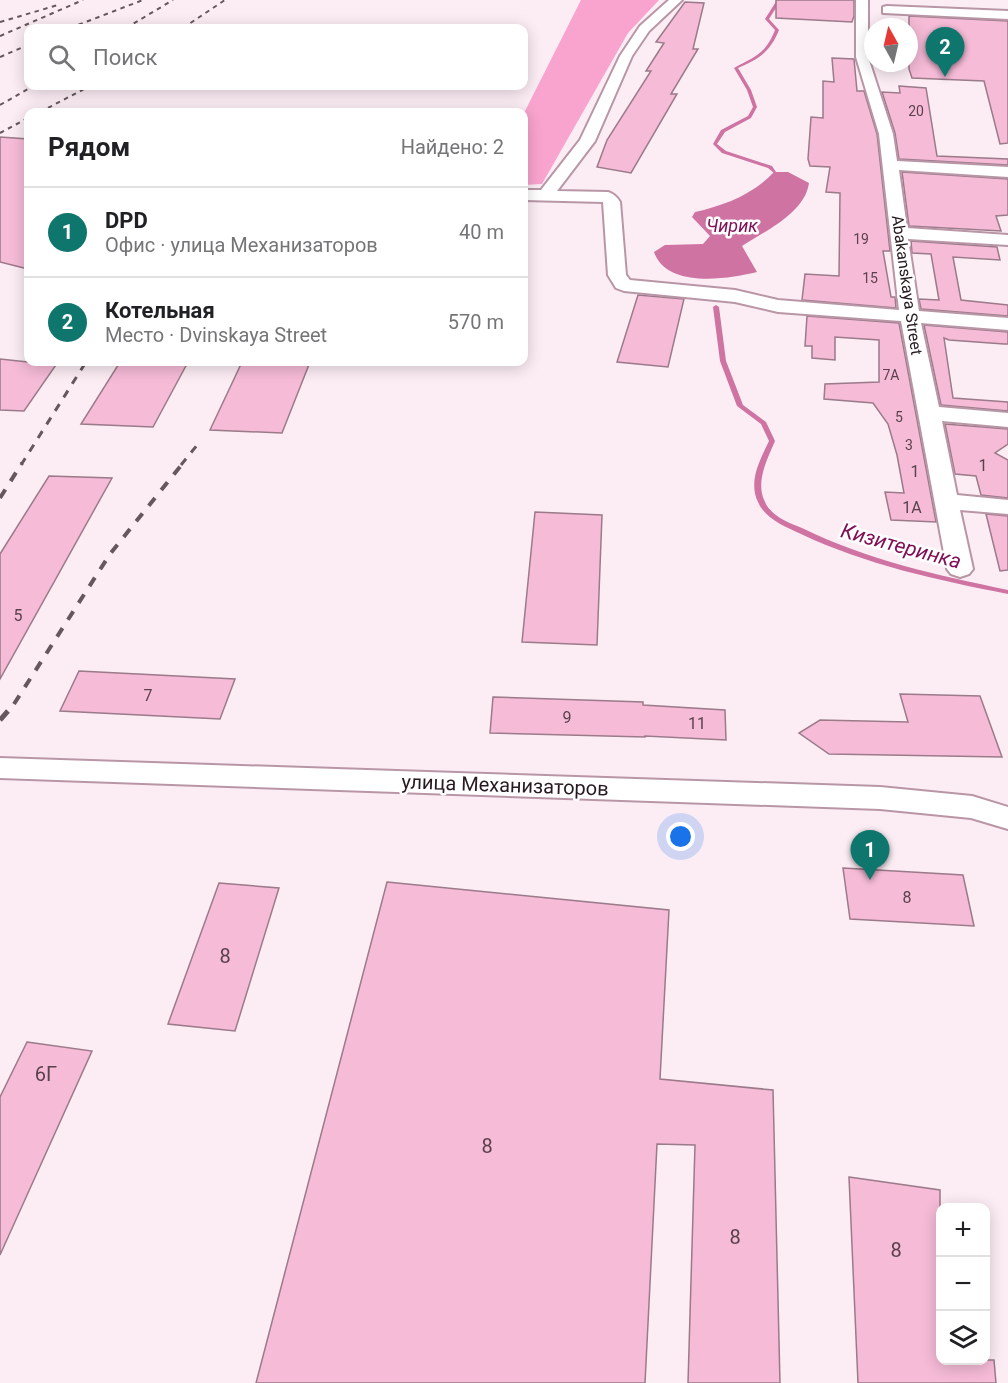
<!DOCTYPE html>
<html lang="ru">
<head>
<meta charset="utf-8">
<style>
	:root { --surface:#fff; --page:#f2f2f2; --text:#202124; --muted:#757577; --line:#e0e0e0; --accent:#0f766e }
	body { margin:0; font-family:Roboto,sans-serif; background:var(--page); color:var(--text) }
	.controls { position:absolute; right:18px; bottom:18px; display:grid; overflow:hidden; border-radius:12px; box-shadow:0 3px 15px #0003 }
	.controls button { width:54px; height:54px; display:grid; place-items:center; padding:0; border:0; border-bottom:2px solid var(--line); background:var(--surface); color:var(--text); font:30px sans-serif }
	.compass { position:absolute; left:864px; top:18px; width:54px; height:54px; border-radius:50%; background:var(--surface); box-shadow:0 3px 15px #0003; rotate:352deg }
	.you { position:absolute; left:681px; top:837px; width:21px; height:21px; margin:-15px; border:4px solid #fff; border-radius:50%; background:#1a73e8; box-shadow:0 0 0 9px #1a73e833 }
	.badge { display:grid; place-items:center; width:39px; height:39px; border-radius:50%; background:var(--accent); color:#fff; font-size:20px; font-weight:700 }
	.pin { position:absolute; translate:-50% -50px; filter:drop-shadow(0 2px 3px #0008) }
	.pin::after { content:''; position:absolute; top:32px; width:21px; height:18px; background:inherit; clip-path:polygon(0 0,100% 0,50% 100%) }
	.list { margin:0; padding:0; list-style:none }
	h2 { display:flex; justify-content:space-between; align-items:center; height:78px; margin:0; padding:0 24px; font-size:26px }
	h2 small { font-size:20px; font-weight:400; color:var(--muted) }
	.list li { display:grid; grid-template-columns:39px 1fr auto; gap:18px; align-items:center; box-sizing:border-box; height:90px; padding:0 24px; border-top:2px solid var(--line) }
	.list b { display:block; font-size:22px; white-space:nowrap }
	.list p { margin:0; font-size:20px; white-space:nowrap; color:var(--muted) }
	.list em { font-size:20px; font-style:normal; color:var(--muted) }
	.icon { flex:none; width:33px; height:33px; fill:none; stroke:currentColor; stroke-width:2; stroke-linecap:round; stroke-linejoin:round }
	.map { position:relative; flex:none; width:1008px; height:1383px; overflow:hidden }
	.search { position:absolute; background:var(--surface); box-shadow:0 3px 15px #0003; left:24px; top:24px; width:504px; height:66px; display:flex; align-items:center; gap:15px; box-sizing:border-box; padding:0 21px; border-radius:12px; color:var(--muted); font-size:22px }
	.panel { position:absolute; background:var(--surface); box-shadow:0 3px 15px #0003; left:24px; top:108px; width:504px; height:258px; border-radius:12px }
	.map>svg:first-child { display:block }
</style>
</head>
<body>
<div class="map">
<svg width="1008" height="1383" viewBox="0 0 1008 1383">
	<rect width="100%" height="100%" fill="#fcedf4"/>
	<!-- green -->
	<path fill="#f9a4ce" d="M581 0H659L628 33 542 184 524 185V113Z"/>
	<!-- water -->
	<path fill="#ce73a2" d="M774 172H788L809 183C805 213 765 231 742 246L757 272C728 279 667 289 654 252L665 245 703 244 710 236 692 217 695 212C723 206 754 194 774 172Z"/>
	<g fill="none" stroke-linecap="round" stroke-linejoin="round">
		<!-- stream -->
		<path fill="#ce73a2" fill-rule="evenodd" d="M777 0H781L769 19 779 30C770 52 759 59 738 68L751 90 757 107 751 118 725 132 717 144 726 151 772 166 776 172 774 173 768 168 722 153 713 144 721 130 748 116 753 107 747 90 734 68C755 56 765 55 775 30L765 19Z
			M716 305 719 307 726 361 743 405 766 422 775 441C767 460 755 482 765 502 771 516 789 523 802 528 867 560 937 575 1008 590V594C937 580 867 565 801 534 786 527 765 519 758 502 748 481 760 460 769 441L761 424 737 406 720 361 713 307Z"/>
	</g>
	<!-- building -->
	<path fill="#f6bbd7" stroke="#9b7a8a" stroke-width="1.5" d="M776 0H854V16L852 22 776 18Z
		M685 2 704 3 693 49H698L671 94H677L631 173 597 167 607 140 651 71H646L664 43 656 42Z
		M909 16 1008 21V143L1000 144 984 81 912 78 909 69Z
		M832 58 854 59 857 91H864L877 134 890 251H883L891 297H895L896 308 802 300 805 274 839 276 840 193 826 192 830 167 810 166 808 159 811 117 823 118V81L834 82Z
		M899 86 926 88 937 156 1008 159V165L899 159 895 133 882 92 900 93Z
		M0 137 28 139V269L0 262Z
		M902 172 1008 179V215L996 216 1001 231 909 226Z
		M911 241 997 247 1000 260 953 257 961 300 1008 305V316L921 309 919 299 939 300 931 254 912 253Z
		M638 295 684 299 668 367 617 362Z
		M807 316 899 323 936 522 891 520 885 492 904 493 897 455 888 424 873 403 824 399 825 384 879 382V340L835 337V360L812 358V346H805Z
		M924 325 1008 332V344H1004L949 340 944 338 953 398 1008 402V411L941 405Z
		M0 359 28 362H58L24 411 0 410Z
		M120 362H188L153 427 81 424Z
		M242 362H310L282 433 210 430Z
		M945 424 1008 429V444L995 453 1008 460V498L981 495 976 476 955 474Z
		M49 476 112 478 0 679V554Z
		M535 512 602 515 597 645 522 642Z
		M986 514 1008 516V570L1000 571Z
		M79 671 235 679 220 719 60 711Z
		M900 694 980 696 1002 757 829 754 799 733 820 720 908 722Z
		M493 697 643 702V705L725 710 726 740 645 736V737L490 733Z
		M843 868 963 875 974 926 850 919Z
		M387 882 669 910 660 1079 773 1090 780 1383H688L695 1145 657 1144 645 1383H256Z
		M219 883 279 888 235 1031 168 1024Z
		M27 1042 92 1051 0 1255V1097Z
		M849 1177 940 1190V1360H994L996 1383H858Z"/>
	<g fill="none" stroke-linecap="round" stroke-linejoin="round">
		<defs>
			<path id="street" d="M669 0H682L649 31 632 56 595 141 557 191 608 192C614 194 617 197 620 202L626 275 630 280 735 290 778 300 899 310 879 134 856 57V0H868V57L893 134 897 161 1008 167V177L899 170 907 228 1008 235V245L908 239 919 311 1008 318V330L921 323 939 407 1008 413V427L942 421 957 495 1008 500V514L960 510 973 569 969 574 960 577 951 574 947 569 901 321 778 312 735 302 624 291 616 288 608 275 603 202 524 200V190H541L580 140 620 56 640 26Z
				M887 6 1008 11V19L883 13V7Z
				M0 758 880 787 972 796 1008 807V829L971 818 880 809 0 778Z"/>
		</defs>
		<!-- street casing -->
		<use href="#street" stroke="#b996a6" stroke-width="4"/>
		<!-- street -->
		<use href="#street" fill="#fff" fill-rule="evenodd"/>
		<!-- rail-far3 -->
		<path stroke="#65575d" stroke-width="2" stroke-dasharray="4.5 4.5" stroke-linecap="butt" d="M0 22 58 5
			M70 28 143 0
			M126 28 173 0
			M183 28 225 0
			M0 36 83 0
			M0 57 28 45
			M0 105 33 86
			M40 112 90 86
			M0 133 28 118"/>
		<!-- rail-far2 -->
		<path stroke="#65575d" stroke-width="3" stroke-dasharray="8 8" stroke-linecap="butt" d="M21 465 86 362
			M181 465 198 444"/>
		<!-- rail-far1 -->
		<path stroke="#65575d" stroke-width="4" stroke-dasharray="10 10" stroke-linecap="butt" d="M0 498 22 463
			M14 704 110 554 183 463"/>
		<!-- rail -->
		<path stroke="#65575d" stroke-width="5" stroke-dasharray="12 12" stroke-linecap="butt" d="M0 720 15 703"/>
	</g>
	<g text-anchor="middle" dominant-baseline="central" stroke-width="5" stroke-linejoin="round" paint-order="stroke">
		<!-- far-number labels -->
		<g font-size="14" fill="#5a424d">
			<text x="916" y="111">20</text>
			<text x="861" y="239">19</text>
			<text x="870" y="278">15</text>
			<text x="891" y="375">7А</text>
			<text x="899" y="417">5</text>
			<text x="909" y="445">3</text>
		</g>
		<!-- far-street labels -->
		<g font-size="16" fill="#26191f" stroke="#fff">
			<text transform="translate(907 285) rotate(82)">Abakanskaya Street</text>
		</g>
		<!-- number labels -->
		<g font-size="16" fill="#5a424d">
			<text x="983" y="465">1</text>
			<text x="915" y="471">1</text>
			<text x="912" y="507">1А</text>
			<text x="18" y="615">5</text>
			<text x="148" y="695">7</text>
			<text x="567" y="717">9</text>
			<text x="697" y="723">11</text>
			<text x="907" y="897">8</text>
		</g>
		<!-- far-water labels -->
		<g font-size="18" font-style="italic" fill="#801057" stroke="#fff">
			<text x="732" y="225">Чирик</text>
		</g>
		<!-- street labels -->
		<g font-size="20" fill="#26191f" stroke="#fff">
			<text transform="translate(505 785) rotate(2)">улица Механизаторов</text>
		</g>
		<!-- near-number labels -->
		<g font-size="20" fill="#5a424d">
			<text x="225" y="956">8</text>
			<text x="46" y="1074">6Г</text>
			<text x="487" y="1146">8</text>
			<text x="735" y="1237">8</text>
			<text x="896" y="1250">8</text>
		</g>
		<!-- water labels -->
		<g font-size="21" font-style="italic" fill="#801057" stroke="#fff">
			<text transform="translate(901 546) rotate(15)">Кизитеринка</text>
		</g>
	</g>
</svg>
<div class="controls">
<button>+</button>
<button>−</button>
<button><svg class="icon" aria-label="layers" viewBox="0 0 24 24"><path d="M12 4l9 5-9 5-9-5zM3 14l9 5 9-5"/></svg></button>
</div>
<svg class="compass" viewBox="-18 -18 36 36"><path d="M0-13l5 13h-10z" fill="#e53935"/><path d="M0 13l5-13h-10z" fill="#757577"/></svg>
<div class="you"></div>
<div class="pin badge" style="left:870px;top:880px">1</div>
<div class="pin badge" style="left:945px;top:77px">2</div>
<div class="search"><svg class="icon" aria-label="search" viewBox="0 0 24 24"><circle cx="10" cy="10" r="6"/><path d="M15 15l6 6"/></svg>Поиск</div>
<section class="panel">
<h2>Рядом<small>Найдено: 2</small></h2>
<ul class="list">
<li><span class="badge">1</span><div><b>DPD</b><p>Офис · улица Механизаторов</p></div><em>40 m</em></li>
<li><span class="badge">2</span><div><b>Котельная</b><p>Место · Dvinskaya Street</p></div><em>570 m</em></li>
</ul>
</section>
</div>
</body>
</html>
